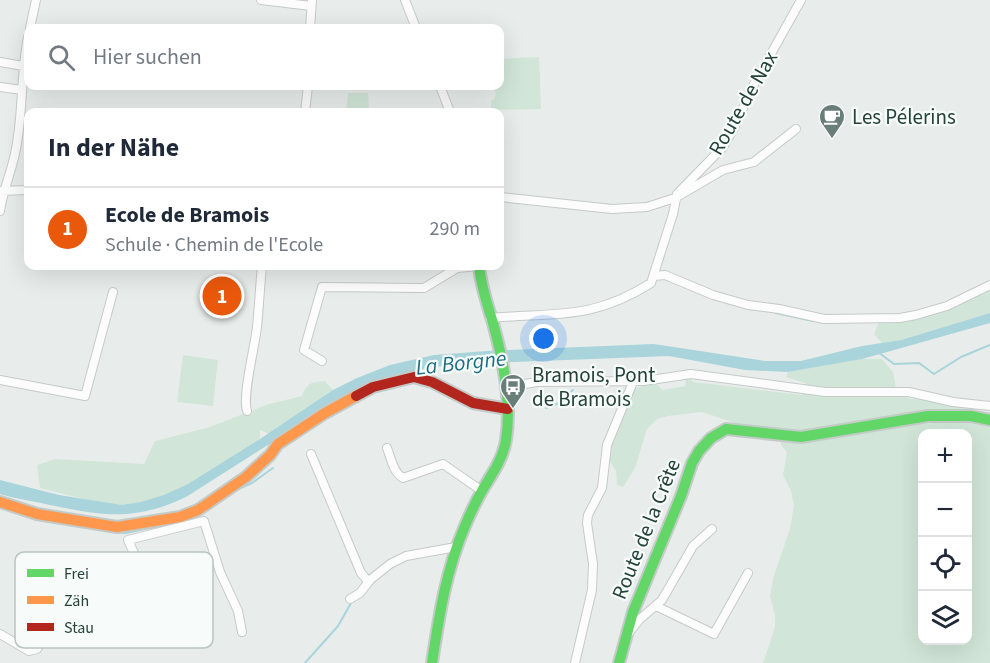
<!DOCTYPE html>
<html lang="de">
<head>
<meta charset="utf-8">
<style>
	:root { --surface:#fff; --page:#f6f6f7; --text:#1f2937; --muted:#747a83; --line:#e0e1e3; --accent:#ea580c }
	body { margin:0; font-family:"Source Sans 3",sans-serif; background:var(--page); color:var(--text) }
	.controls { position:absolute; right:18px; bottom:18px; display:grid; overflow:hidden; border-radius:12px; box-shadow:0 6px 24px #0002 }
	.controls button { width:54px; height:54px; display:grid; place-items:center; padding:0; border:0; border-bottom:2px solid var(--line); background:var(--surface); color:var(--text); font:30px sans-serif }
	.you { position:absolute; left:544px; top:339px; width:21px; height:21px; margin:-15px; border:4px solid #fff; border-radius:50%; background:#1a73e8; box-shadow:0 0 0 9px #1a73e833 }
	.badge { display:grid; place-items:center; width:39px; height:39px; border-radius:50%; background:var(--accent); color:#fff; font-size:20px; font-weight:700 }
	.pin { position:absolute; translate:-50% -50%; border:3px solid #fff; box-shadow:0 2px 6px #0006 }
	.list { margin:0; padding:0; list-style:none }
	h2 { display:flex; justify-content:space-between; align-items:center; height:78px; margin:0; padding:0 24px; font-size:26px }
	h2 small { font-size:20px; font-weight:400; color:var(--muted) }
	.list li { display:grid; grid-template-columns:39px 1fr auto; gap:18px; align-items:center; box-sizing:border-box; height:84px; padding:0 24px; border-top:2px solid var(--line) }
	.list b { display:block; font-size:22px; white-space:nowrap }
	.list p { margin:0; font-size:20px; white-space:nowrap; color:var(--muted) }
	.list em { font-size:20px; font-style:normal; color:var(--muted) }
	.icon { flex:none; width:33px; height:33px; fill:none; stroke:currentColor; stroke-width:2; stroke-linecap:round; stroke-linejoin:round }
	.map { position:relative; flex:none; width:990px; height:663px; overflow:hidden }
	.search { position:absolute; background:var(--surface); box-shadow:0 6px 24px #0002; left:24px; top:24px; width:480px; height:66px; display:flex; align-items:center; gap:15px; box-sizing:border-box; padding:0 21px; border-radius:12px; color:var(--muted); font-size:22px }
	.panel { position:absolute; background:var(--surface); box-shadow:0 6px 24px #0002; left:24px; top:108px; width:480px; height:162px; border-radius:12px }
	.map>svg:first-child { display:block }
</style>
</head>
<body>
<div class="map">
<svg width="990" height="663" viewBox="0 0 990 663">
	<rect width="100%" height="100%" fill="#e8edeb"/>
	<!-- green -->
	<path fill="#d1e6d8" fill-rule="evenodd" d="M539 57 541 109 491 110V101L494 99 496 94 494 90 488 88V86H500V59Z
		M348 93H368L369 112H346Z
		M990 285V313L901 340 882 343 874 334 881 317 916 315Z
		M183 355 218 360 213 406 177 402Z
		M862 359H882L893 372 897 393 908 398 964 406 979 417 912 419 895 415 856 426 801 433 742 427 732 422 702 412 668 416 657 419 647 429 635 468 623 487 617 485 616 471 609 460C612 435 623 413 634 389L654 382 663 390 685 386 686 379H691L693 382 802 395 805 390V383L786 377 788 372Z
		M325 381 333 390 269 434 260 430V439C226 461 163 508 121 505 94 503 66 494 40 488L37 465 55 459 144 464 155 441 210 427 269 404 302 396C307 383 311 382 325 381Z
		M970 419 990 425V663H763L775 627V615L770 596 774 575 790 529 794 505 791 491 783 475 787 452 781 445V441L788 439 811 441 896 427ZM922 434H968V640H922Z"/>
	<!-- water -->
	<path fill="#a9d4db" d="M990 313V323L862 359 788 372 745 370 669 356 486 363 432 367 396 376 353 391 186 497C132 523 97 515 41 503 27 500 13 498 0 494V480L59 495 122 505 141 502 164 495 188 484 260 439 333 390 357 378 390 365 434 355 487 351 654 344 765 361H801L862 346 901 340Z"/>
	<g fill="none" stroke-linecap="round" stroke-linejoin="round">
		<!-- stream -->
		<path stroke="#a9d4db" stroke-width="2" d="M776 313 813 321
			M878 352 894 364 919 363 934 374 961 357 990 345
			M546 408 557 404 573 390
			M234 491 252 483 273 468
			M106 531 126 533 177 522
			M305 663 338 626 351 603"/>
		<defs>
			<path id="street" d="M261 0 311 6
				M405 0 416 28
				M30 28 36 0
				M310 28 312 0
				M0 62 23 66
				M440 86 450 112
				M0 87 22 90
				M305 112 308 86
				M0 191 28 190
				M500 197 612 209 647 207 675 198 723 170 754 162 796 129
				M0 211C3 188 14 167 17 143 23 108 21 72 28 37
				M654 276 665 275 713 295 748 305 779 309 824 319 900 318 916 315 947 306 990 285
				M490 318C555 312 591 321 651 283L673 214 677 194 723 147 734 128 753 86 801 0
				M322 361 304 350 322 287 424 288 457 268 479 266
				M0 380 85 396 113 292
				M506 387 537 382 644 381 691 374 825 392H909L953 402 990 406
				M247 411C242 396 255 346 257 327 259 306 260 286 262 266
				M387 448C391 458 393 472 403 478L443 464 482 491
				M311 454 361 573 368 581
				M350 599 360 593 370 580 390 564 406 556 456 547
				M656 606 714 634 748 573
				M0 634 29 651 37 649 77 579 123 584 136 599 149 602 153 595 128 540 204 521 220 572 238 611 242 632
				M628 634 640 619 662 600 693 546 712 529
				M575 663 592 590 593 564 587 523 588 515 602 488 607 445 633 382"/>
			<path id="fast" d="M432 663C439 616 446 570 465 526 470 514 476 501 483 489 492 474 503 459 506 440 512 402 503 360 493 323 487 304 481 286 479 266
				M619 663 633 612 681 496 692 463 699 451 711 438 726 429 801 437 928 416H971L990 420"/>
			<path id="slow" d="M0 502 37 514 117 527 180 517 198 510 246 477 270 455 278 444 325 413 356 396"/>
			<path id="jam" d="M356 396 373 387 414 377 432 382 473 403 508 409"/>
		</defs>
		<!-- street casing -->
		<use href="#street" stroke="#c5cac8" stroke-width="10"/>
		<!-- fast casing -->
		<use href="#fast" stroke="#c3cbc8" stroke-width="14"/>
		<!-- slow casing -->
		<use href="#slow" stroke="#c3cbc8" stroke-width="14"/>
		<!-- jam casing -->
		<use href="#jam" stroke="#c3cbc8" stroke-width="14"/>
		<!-- street -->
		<use href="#street" stroke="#fcfcfc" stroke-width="8"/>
		<!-- fast -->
		<use href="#fast" stroke="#63d668" stroke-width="10"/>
		<!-- slow -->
		<use href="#slow" stroke="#ff974d" stroke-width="10"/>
		<!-- jam -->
		<use href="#jam" stroke="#b3261e" stroke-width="10"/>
	</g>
	<!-- icons -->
	<defs>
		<symbol id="cafe-pin" viewBox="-11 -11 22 30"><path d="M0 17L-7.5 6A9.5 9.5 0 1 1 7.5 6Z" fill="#697e78" stroke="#f7fbf9"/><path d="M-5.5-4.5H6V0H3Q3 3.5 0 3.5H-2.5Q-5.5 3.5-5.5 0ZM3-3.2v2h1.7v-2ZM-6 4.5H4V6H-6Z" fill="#fff"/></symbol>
		<symbol id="bus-pin" viewBox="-11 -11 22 30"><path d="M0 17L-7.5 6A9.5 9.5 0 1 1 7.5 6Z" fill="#697e78" stroke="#f7fbf9"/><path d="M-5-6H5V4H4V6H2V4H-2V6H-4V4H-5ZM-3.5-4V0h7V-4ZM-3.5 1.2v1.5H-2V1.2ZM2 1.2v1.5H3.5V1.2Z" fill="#fff"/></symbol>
	</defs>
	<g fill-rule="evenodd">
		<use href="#cafe-pin" x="817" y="102" width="30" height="40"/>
		<use href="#bus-pin" x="498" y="372" width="30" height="40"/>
	</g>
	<g text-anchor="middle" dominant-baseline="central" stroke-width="4.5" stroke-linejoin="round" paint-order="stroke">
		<!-- street labels -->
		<g font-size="21" fill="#24423a" stroke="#f7fbf9">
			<text transform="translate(743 103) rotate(-60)">Route de Nax</text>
			<text transform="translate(646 529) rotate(-68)">Route de la Crête</text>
		</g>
		<!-- poi labels -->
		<g font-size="21" fill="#24423a" stroke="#f7fbf9" text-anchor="start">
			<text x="852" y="117">Les Pélerins</text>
			<text x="532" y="375">Bramois, Pont<tspan x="532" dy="24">de Bramois</tspan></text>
		</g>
		<!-- water labels -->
		<g font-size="22" font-style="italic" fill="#1c6f80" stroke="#f7fbf9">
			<text transform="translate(461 363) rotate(-6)">La Borgne</text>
		</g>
	</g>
	<!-- legend -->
	<rect x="15" y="552" width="198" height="96" rx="9" fill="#f7fbf9" stroke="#b8c4c0" stroke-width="1.5"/>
	<rect x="27" y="569" width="27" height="8" fill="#63d668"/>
	<rect x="27" y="596" width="27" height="8" fill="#ff974d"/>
	<rect x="27" y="623" width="27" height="8" fill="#b3261e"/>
	<g font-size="16" fill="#24423a">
		<text x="64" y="579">Frei</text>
		<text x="64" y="606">Zäh</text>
		<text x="64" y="633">Stau</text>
	</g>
</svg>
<div class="controls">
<button>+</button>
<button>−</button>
<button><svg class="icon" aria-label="locate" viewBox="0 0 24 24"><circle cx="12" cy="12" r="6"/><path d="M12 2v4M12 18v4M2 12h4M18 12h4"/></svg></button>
<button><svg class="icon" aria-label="layers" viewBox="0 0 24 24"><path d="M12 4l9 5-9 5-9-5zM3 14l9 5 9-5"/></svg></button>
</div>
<div class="you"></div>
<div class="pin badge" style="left:222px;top:296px">1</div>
<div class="search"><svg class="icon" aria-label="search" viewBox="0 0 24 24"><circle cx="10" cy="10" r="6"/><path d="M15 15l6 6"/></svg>Hier suchen</div>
<section class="panel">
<h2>In der Nähe<small></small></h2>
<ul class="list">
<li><span class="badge">1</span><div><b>Ecole de Bramois</b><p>Schule · Chemin de l'Ecole</p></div><em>290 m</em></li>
</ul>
</section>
</div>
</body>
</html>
